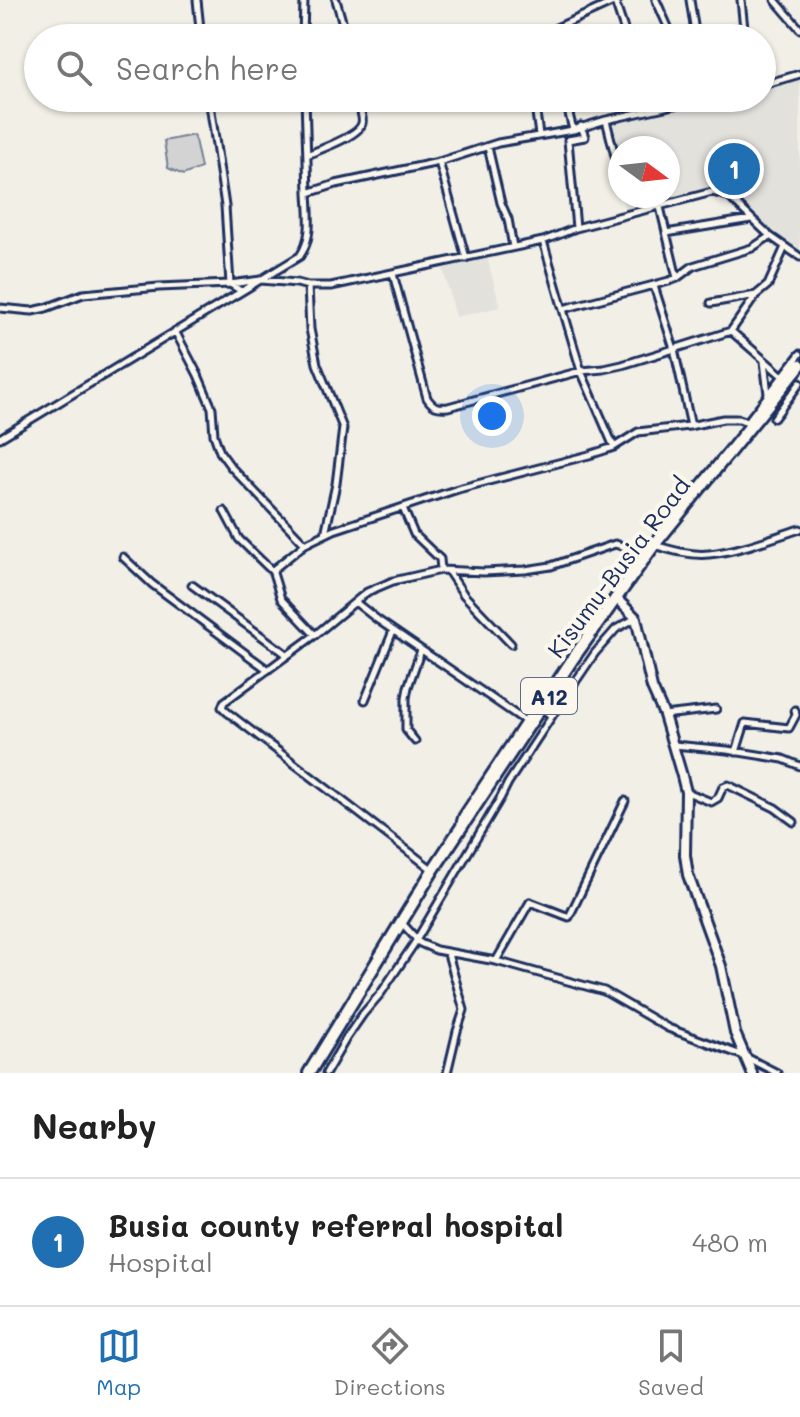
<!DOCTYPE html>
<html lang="en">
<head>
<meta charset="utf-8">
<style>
	:root { --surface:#fff; --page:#f2f2f2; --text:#222; --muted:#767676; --line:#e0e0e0; --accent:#1f6fb2 }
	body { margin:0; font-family:Mali,sans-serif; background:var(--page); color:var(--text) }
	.compass { position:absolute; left:608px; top:136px; width:72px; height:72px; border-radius:50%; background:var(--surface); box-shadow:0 2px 6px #0004; rotate:105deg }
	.you { position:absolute; left:492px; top:416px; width:28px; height:28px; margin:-20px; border:6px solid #fff; border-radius:50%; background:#1a73e8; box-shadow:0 0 0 12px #1a73e833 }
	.badge { display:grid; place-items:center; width:52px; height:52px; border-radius:50%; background:var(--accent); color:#fff; font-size:26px; font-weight:700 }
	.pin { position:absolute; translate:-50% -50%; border:4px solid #fff; box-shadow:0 2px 8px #0006 }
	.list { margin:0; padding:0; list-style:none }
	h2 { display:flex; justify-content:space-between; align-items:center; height:104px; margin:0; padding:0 32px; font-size:34px }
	h2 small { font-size:26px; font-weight:400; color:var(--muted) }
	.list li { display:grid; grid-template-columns:52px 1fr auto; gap:24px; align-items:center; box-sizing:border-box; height:128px; padding:0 32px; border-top:2px solid var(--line) }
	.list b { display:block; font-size:30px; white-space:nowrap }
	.list p { margin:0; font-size:26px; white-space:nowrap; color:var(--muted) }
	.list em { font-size:26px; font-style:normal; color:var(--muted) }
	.icon { flex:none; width:44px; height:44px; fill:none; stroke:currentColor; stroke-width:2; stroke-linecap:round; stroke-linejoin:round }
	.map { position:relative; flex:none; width:800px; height:1073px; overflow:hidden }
	.search { position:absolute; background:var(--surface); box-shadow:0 2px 6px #0004; left:24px; right:24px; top:24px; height:88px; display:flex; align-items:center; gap:20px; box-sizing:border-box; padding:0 28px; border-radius:44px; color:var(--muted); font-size:30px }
	.sheet { height:232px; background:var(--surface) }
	nav { display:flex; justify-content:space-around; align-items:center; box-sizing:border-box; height:112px; border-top:2px solid var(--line); background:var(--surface); font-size:22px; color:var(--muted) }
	nav a { display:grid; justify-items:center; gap:4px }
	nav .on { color:var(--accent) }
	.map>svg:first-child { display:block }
</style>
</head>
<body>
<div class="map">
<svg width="800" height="1073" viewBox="0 0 800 1073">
	<rect width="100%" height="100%" fill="#f2efe6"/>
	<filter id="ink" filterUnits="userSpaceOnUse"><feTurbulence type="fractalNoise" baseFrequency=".0125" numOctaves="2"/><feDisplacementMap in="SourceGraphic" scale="16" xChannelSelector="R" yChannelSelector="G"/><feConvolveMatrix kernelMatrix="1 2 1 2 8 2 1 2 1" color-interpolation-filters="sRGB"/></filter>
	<g filter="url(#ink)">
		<!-- built -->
		<path fill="#e2e1dc" d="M800 77V250L787 243 735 196 722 190 625 210 621 196H668V148H620V190L603 125 715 98H762V87Z
			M487 257 500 307 456 317 443 269Z"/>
		<!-- green -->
		<path fill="#d2d3d2" stroke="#768198" stroke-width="2" d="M194 135 201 168 183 175 168 168 164 141Z"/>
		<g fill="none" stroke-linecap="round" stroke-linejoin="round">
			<defs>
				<path id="street" d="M197 0 201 38
					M336 0 347 38
					M656 0 673 38
					M690 0 696 38
					M741 0 745 38
					M775 0 800 29
					M615 2 627 38
					M303 38 304 0
					M534 38 618 0
					M762 85 800 74
					M209 98 225 206 230 284 241 291
					M305 98 308 193
					M534 98 539 135
					M565 98 573 130
					M606 120 620 176
					M488 147 501 203 508 219 513 247
					M307 155C318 150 360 136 362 123 364 117 358 105 357 98
					M439 162 466 258
					M660 207 677 278
					M576 228 568 140 585 137 581 126
					M666 233 751 219
					M543 241 581 371 614 447
					M393 274 427 398C433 407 437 408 448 407L581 371 604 369 622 365 674 349 654 286
					M308 286 310 329 317 364 343 428 336 484 325 534
					M711 303 756 295
					M0 308 32 311 46 308 83 294 159 287 230 284 261 280 297 283 308 286H331L543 241 576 228 712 192 728 196 770 236 800 257
					M563 309 669 281 677 278 693 266 752 248 770 236
					M175 331 198 375 212 408 214 435 220 452 231 467 305 544
					M731 331 756 295 768 285 785 247
					M764 361 768 394
					M774 418 800 383
					M747 422 800 354
					M691 426 674 349 731 331 787 380
					M0 438 300 256C313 237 309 215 308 193L336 184 439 162 498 143 573 130 606 120 706 98
					M403 508 414 534 440 559 441 570
					M224 511 239 539 273 572
					M654 545C671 550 691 556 709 554 740 551 771 538 800 529
					M123 557 152 584 268 670
					M448 571 464 595 511 644
					M192 585 286 654
					M355 602 378 620 525 721
					M315 635 281 599 273 573 274 569 305 544 334 530 458 489 589 455 614 447 638 432 689 426 723 419H739L747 422 750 426
					M365 700 393 631
					M664 715 716 709
					M552 716 595 653 616 629 636 618
					M415 741 406 730V698L408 687 421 650
					M674 745 727 750 783 759 800 766
					M736 752 745 723 789 728 796 715 795 710
					M687 792 711 802 718 798 723 787 728 785 775 808 794 822
					M433 870 227 712 222 707 224 702 315 635 367 592 393 581 441 570 484 572 525 570 551 566 615 544 626 547 639 564
					M402 923 420 943 436 950 496 961 604 991 668 1028 744 1056 777 1073
					M496 961 530 902 569 917 625 801
					M326 1073 347 1037 363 1014 381 993 414 944 501 797 508 783 552 716 537 705 530 713 462 816 460 823 462 824
					M447 1073 457 1031 464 1010 448 954"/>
				<path id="secondary" d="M616 598 636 618 652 688 664 715 682 776 686 792 685 855 688 875 721 966 735 1033 752 1073"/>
				<path id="highway" d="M309 1073 433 870 574 657 654 545 800 365"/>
			</defs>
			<!-- street casing -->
			<use href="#street" stroke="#1b2f5e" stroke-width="11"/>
			<!-- secondary casing -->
			<use href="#secondary" stroke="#1b2f5e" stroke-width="14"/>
			<!-- highway casing -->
			<use href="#highway" stroke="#1b2f5e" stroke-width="16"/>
			<!-- street -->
			<use href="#street" stroke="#fbf7ec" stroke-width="5"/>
			<!-- secondary -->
			<use href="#secondary" stroke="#fbf7ec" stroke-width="8"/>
			<!-- highway -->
			<use href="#highway" stroke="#fbf7ec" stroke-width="10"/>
		</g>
	</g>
	<g text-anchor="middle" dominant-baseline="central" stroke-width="8" stroke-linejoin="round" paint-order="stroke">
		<!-- shield labels -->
		<rect fill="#fbf7ec" stroke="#5e6b89" stroke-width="2" x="521" y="678" width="56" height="36" rx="6"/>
		<g font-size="22" font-weight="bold" fill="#1b2f5e">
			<text x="549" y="696">A12</text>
		</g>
		<!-- street labels -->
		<g font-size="24" fill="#1b2f5e" stroke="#fbf7ec">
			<text transform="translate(618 567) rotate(-53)">Kisumu-Busia Road</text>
		</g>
	</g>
</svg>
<svg class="compass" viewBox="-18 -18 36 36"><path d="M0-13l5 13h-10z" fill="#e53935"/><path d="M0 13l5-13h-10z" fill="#767676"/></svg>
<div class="you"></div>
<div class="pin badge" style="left:734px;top:169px">1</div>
<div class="search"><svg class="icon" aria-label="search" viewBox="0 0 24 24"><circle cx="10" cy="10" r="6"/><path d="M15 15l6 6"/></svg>Search here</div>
</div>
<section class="sheet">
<h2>Nearby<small></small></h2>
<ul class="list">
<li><span class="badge">1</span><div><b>Busia county referral hospital</b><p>Hospital</p></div><em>480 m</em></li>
</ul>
</section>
<nav>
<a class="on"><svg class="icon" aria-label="map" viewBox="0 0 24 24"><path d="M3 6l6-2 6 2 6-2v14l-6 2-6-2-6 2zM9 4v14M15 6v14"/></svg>Map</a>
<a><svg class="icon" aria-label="directions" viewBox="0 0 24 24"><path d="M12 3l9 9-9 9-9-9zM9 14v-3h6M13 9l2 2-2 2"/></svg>Directions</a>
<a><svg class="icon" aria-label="saved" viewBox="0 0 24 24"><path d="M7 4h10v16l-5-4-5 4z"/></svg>Saved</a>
</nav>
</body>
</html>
